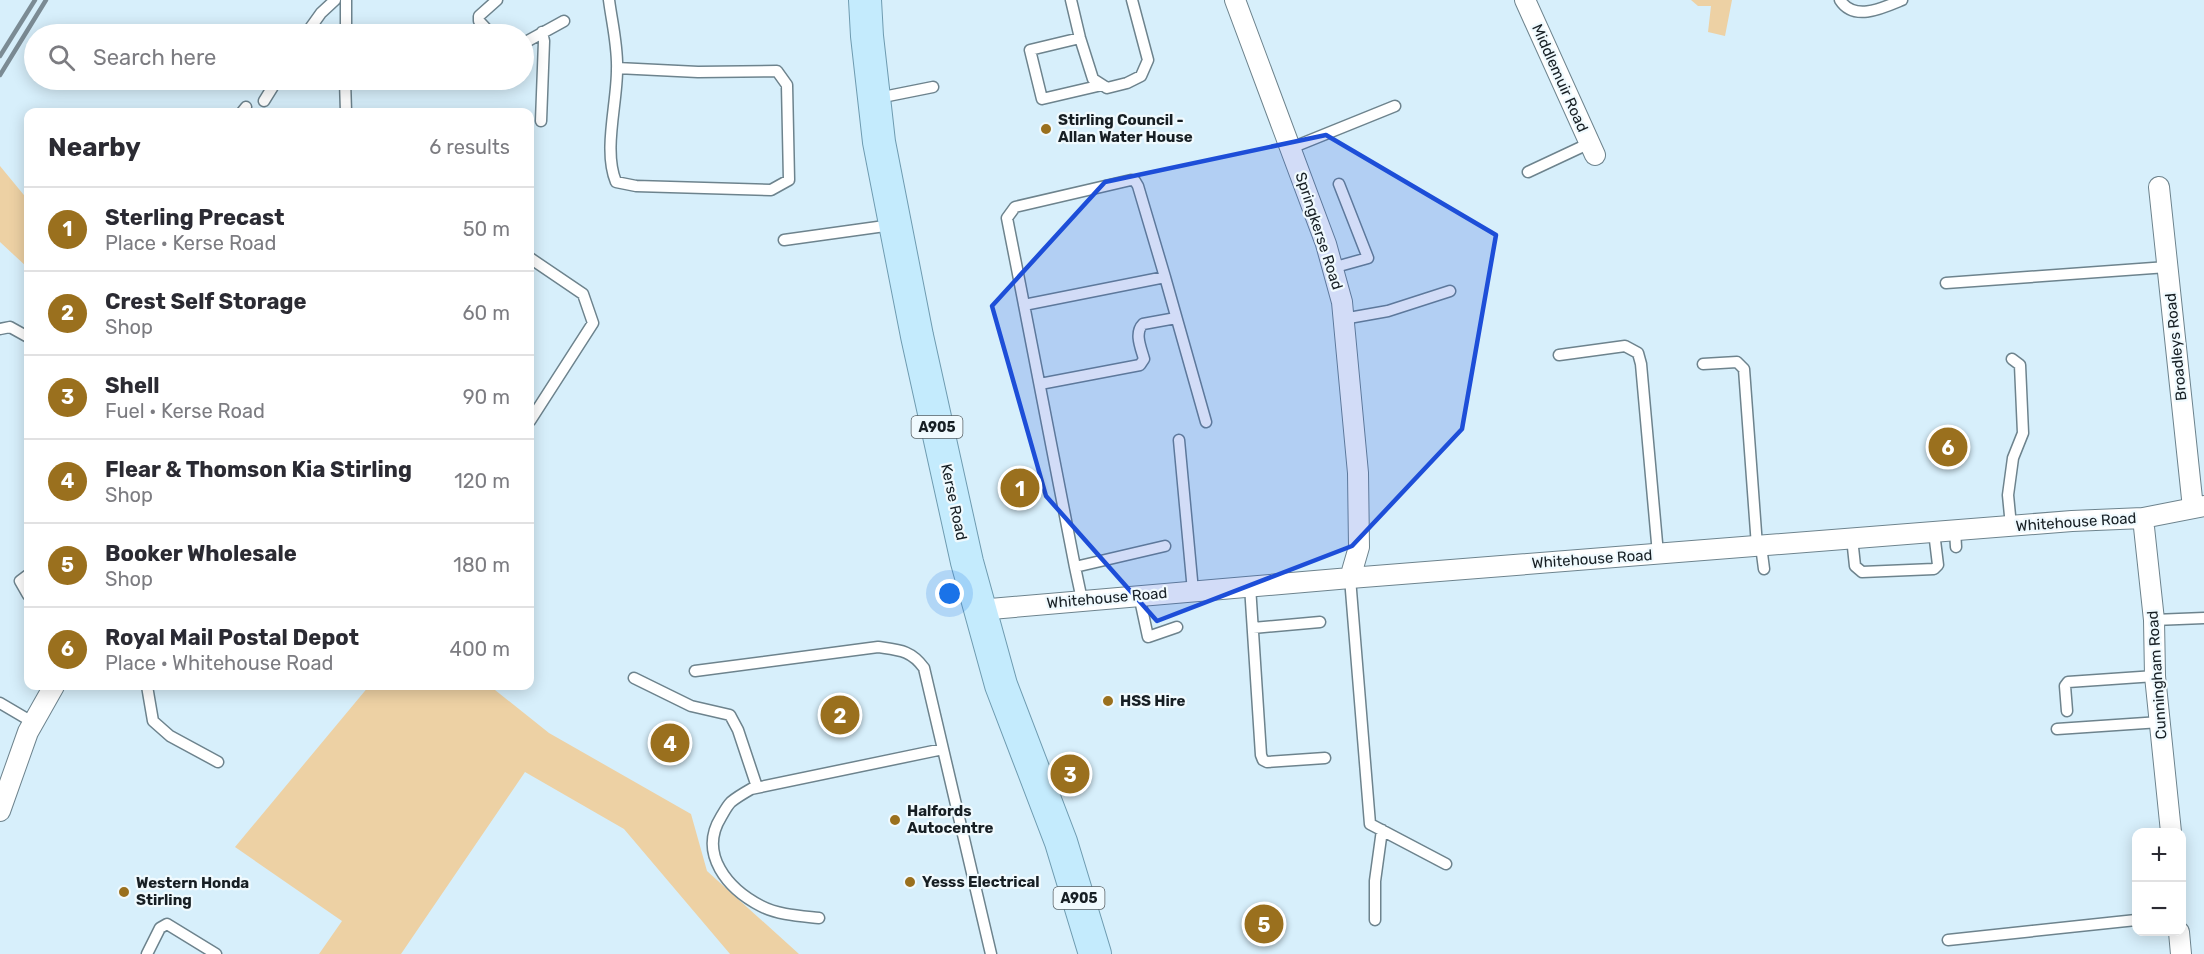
<!DOCTYPE html>
<html lang="en">
<head>
<meta charset="utf-8">
<style>
	:root { --surface:#fff; --page:#f7f7f7; --text:#2b2b33; --muted:#7c7c81; --line:#e1e1e2; --accent:#9a701e }
	body { margin:0; font-family:Rubik,sans-serif; background:var(--page); color:var(--text) }
	.controls { position:absolute; right:18px; bottom:18px; display:grid; overflow:hidden; border-radius:12px; box-shadow:0 3px 15px #0003 }
	.controls button { width:54px; height:54px; display:grid; place-items:center; padding:0; border:0; border-bottom:2px solid var(--line); background:var(--surface); color:var(--text); font:30px sans-serif }
	.you { position:absolute; left:950px; top:594px; width:21px; height:21px; margin:-15px; border:4px solid #fff; border-radius:50%; background:#1a73e8; box-shadow:0 0 0 9px #1a73e833 }
	.badge { display:grid; place-items:center; width:39px; height:39px; border-radius:50%; background:var(--accent); color:#fff; font-size:20px; font-weight:700 }
	.pin { position:absolute; translate:-50% -50%; border:3px solid #fff; box-shadow:0 2px 6px #0006 }
	.list { margin:0; padding:0; list-style:none }
	h2 { display:flex; justify-content:space-between; align-items:center; height:78px; margin:0; padding:0 24px; font-size:26px }
	h2 small { font-size:20px; font-weight:400; color:var(--muted) }
	.list li { display:grid; grid-template-columns:39px 1fr auto; gap:18px; align-items:center; box-sizing:border-box; height:84px; padding:0 24px; border-top:2px solid var(--line) }
	.list b { display:block; font-size:22px; white-space:nowrap }
	.list p { margin:0; font-size:20px; white-space:nowrap; color:var(--muted) }
	.list em { font-size:20px; font-style:normal; color:var(--muted) }
	.icon { flex:none; width:33px; height:33px; fill:none; stroke:currentColor; stroke-width:2; stroke-linecap:round; stroke-linejoin:round }
	.map { position:relative; flex:none; width:2204px; height:954px; overflow:hidden }
	.search { position:absolute; background:var(--surface); box-shadow:0 3px 15px #0003; left:24px; top:24px; width:510px; height:66px; display:flex; align-items:center; gap:15px; box-sizing:border-box; padding:0 21px; border-radius:33px; color:var(--muted); font-size:22px }
	.panel { position:absolute; background:var(--surface); box-shadow:0 3px 15px #0003; left:24px; top:108px; width:510px; height:582px; border-radius:12px }
	.map>svg:first-child { display:block }
</style>
</head>
<body>
<div class="map">
<svg width="2204" height="954" viewBox="0 0 2204 954">
	<rect width="100%" height="100%" fill="#d7effb"/>
	<!-- green -->
	<path fill="#edd1a4" d="M1691 0H1732L1725 36 1708 32 1711 6H1698Z
		M0 166 28 200V268L0 242Z
		M369 686H490L549 733 691 814 707 871 799 954H730L624 829 525 772 401 954H319L342 921 235 847Z"/>
	<g fill="none" stroke-linecap="round" stroke-linejoin="round">
		<defs>
			<path id="lane" d="M609 0C612 23 618 47 617 70 617 104 603 151 616 182L636 186 771 190 789 180 787 85 777 71 698 72 617 68
				M1071 0 1080 38 1093 79 1107 88 1127 83 1141 76 1148 60 1132 0
				M1840 0C1854 22 1883 8 1902 0
				M306 34 321 13 335 0
				M346 34V0
				M491 34 479 21V16L497 0
				M1080 38 1030 50 1042 99 1102 85
				M524 43 564 21
				M345 80 346 112
				M878 98 933 87
				M264 101 277 80
				M242 112 246 107
				M541 121 544 41 542 32
				M1291 148 1395 106
				M1528 172 1590 143
				M784 240 892 225
				M530 258 583 294 593 323 530 421
				M1332 268 1368 258 1339 184
				M1165 277 1206 422
				M1946 283 2167 267
				M1024 305 1165 277 1138 186 1135 181 1131 180 1015 207 1007 218C1030 334 1052 450 1075 567L1082 600
				M1343 319 1388 311 1450 291
				M0 329 10 327 28 337
				M1559 355 1625 346 1638 353 1641 364 1658 554
				M1703 364 1737 362 1744 369 1757 546
				M1040 384 1140 365 1144 359C1141 348 1134 333 1143 324L1176 318
				M1179 440 1193 591
				M2011 526 2008 495 2013 458 2023 433 2020 365 2012 359
				M1955 530 1956 547
				M1852 538 1855 566 1862 572 1934 569 1938 565 1934 532
				M1761 546 1764 569
				M1075 567 1165 546
				M28 575 20 581 28 595
				M1350 578 1370 824 1446 864
				M1250 586 1261 755 1263 760 1267 762 1325 758
				M1139 595 1148 637 1177 627
				M2154 620 2204 618
				M1253 628 1320 622
				M695 671 878 647C899 650 911 650 924 668L991 954
				M634 678 691 706 730 715 738 730 757 787
				M147 686 153 721 170 736 218 762
				M0 703 34 723
				M2067 711 2065 686 2068 682 2155 676
				M2057 729 2160 722
				M819 918C800 916 778 915 761 906 728 889 698 854 721 817 724 812 727 806 731 802 737 797 744 793 751 789L943 749
				M1375 920V881L1382 830
				M1948 940 2136 920
				M147 954 160 928 167 924 216 954"/>
			<path id="street" d="M1235 0 1326 244 1342 302 1358 473 1359 547 1350 578
				M1525 0 1595 155
				M2159 187 2193 508
				M2143 518 2154 620 2155 676 2171 832
				M979 610 1350 578 2072 521 2143 518 2204 506
				M0 811 28 732 54 686
				M2179 932 2181 954"/>
			<path id="primary" d="M865 0 867 36 879 142 917 336 967 562 1001 685 1061 842 1095 954"/>
		</defs>
		<!-- lane casing -->
		<use href="#lane" stroke="#6d838d" stroke-width="13"/>
		<!-- street casing -->
		<use href="#street" stroke="#6d838d" stroke-width="22"/>
		<!-- primary casing -->
		<use href="#primary" stroke="#6e9bb0" stroke-width="34"/>
		<!-- lane -->
		<use href="#lane" stroke="#fff" stroke-width="10"/>
		<!-- street -->
		<use href="#street" stroke="#fff" stroke-width="20"/>
		<!-- primary -->
		<use href="#primary" stroke="#c4ebfd" stroke-width="32"/>
		<!-- rail -->
		<path stroke="#7b8b94" stroke-width="4.5" d="M0 56 35 0
			M0 75 46 0"/>
	</g>
	<!-- marked area -->
	<path fill="#1d4ed8" fill-opacity="0.2" stroke="#1d4ed8" stroke-width="4.5" stroke-linejoin="round" d="M1326 135 1496 235 1462 429 1352 546 1157 621 1046 496 992 306 1105 182Z"/>
	<!-- markers -->
	<g fill="#9a701e" stroke="#f0fafe" stroke-width="2">
		<circle cx="1046" cy="129" r="6"/>
		<circle cx="1108" cy="701" r="6"/>
		<circle cx="895" cy="820" r="6"/>
		<circle cx="910" cy="882" r="6"/>
		<circle cx="124" cy="892" r="6"/>
	</g>
	<g text-anchor="middle" dominant-baseline="central" stroke-width="4.5" stroke-linejoin="round" paint-order="stroke">
		<!-- shield labels -->
		<g fill="#f0fafe" stroke="#586165" stroke-width="1.5">
			<rect x="911.5" y="416" width="51" height="22" rx="4.5"/>
			<rect x="1053.5" y="887" width="51" height="22" rx="4.5"/>
		</g>
		<g font-size="14" font-weight="bold" fill="#171f24">
			<text x="937" y="427">A905</text>
			<text x="1079" y="898">A905</text>
		</g>
		<!-- street labels -->
		<g font-size="15" fill="#171f24" stroke="#f0fafe">
			<text transform="translate(1560 78) rotate(66)">Middlemuir Road</text>
			<text transform="translate(1319 231) rotate(72)">Springkerse Road</text>
			<text transform="translate(2176 347) rotate(-96)">Broadleys Road</text>
			<text transform="translate(954 502) rotate(78)">Kerse Road</text>
			<text transform="translate(2076 522) rotate(-4)">Whitehouse Road</text>
			<text transform="translate(1592 559) rotate(-4)">Whitehouse Road</text>
			<text transform="translate(1107 598) rotate(-5)">Whitehouse Road</text>
			<text transform="translate(2157 675) rotate(-94)">Cunningham Road</text>
		</g>
		<!-- poi labels -->
		<g font-size="15" font-weight="bold" fill="#171f24" stroke="#f0fafe" text-anchor="start">
			<text x="1058" y="120">Stirling Council -<tspan x="1058" dy="17">Allan Water House</tspan></text>
			<text x="1120" y="701">HSS Hire</text>
			<text x="907" y="811">Halfords<tspan x="907" dy="17">Autocentre</tspan></text>
			<text x="922" y="882">Yesss Electrical</text>
			<text x="136" y="883">Western Honda<tspan x="136" dy="17">Stirling</tspan></text>
		</g>
	</g>
</svg>
<div class="controls">
<button>+</button>
<button>−</button>
</div>
<div class="you"></div>
<div class="pin badge" style="left:1020px;top:488px">1</div>
<div class="pin badge" style="left:840px;top:715px">2</div>
<div class="pin badge" style="left:1070px;top:774px">3</div>
<div class="pin badge" style="left:670px;top:743px">4</div>
<div class="pin badge" style="left:1264px;top:924px">5</div>
<div class="pin badge" style="left:1948px;top:447px">6</div>
<div class="search"><svg class="icon" aria-label="search" viewBox="0 0 24 24"><circle cx="10" cy="10" r="6"/><path d="M15 15l6 6"/></svg>Search here</div>
<section class="panel">
<h2>Nearby<small>6 results</small></h2>
<ul class="list">
<li><span class="badge">1</span><div><b>Sterling Precast</b><p>Place · Kerse Road</p></div><em>50 m</em></li>
<li><span class="badge">2</span><div><b>Crest Self Storage</b><p>Shop</p></div><em>60 m</em></li>
<li><span class="badge">3</span><div><b>Shell</b><p>Fuel · Kerse Road</p></div><em>90 m</em></li>
<li><span class="badge">4</span><div><b>Flear &amp; Thomson Kia Stirling</b><p>Shop</p></div><em>120 m</em></li>
<li><span class="badge">5</span><div><b>Booker Wholesale</b><p>Shop</p></div><em>180 m</em></li>
<li><span class="badge">6</span><div><b>Royal Mail Postal Depot</b><p>Place · Whitehouse Road</p></div><em>400 m</em></li>
</ul>
</section>
</div>
</body>
</html>
